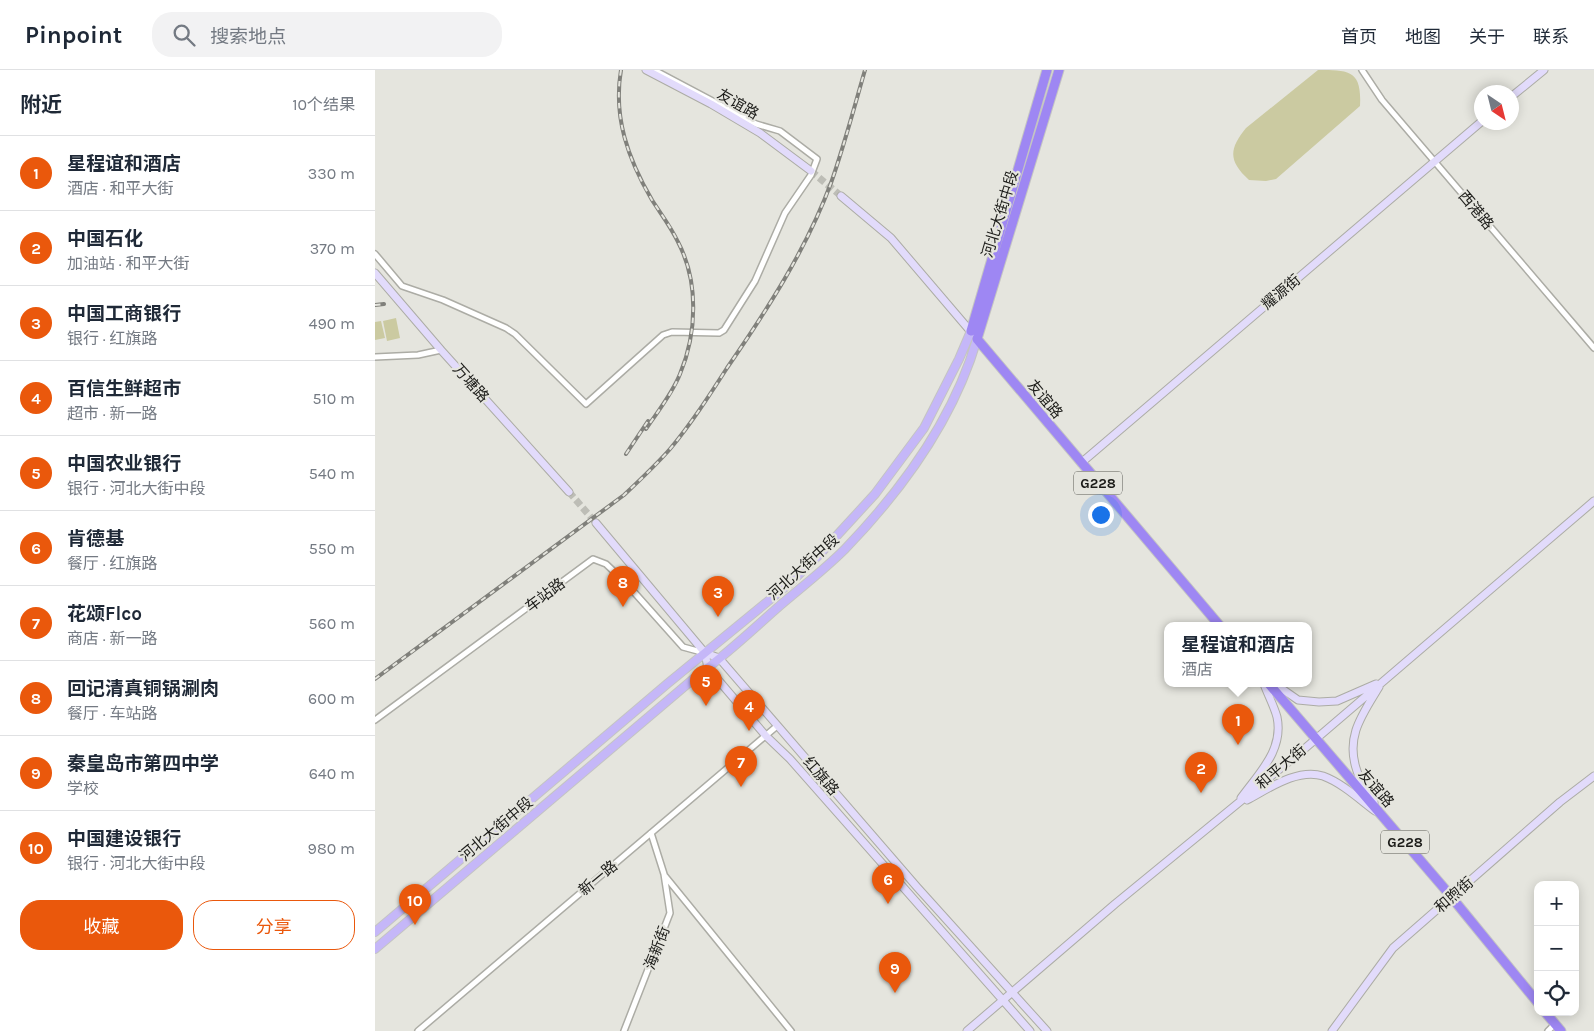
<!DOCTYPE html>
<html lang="zh">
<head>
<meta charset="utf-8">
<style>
	:root { --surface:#fff; --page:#f2f2f3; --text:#1f2937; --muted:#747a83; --line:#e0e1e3; --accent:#ea580c }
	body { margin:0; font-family:Karla,"Noto Sans SC",sans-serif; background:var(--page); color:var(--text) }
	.controls { position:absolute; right:15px; bottom:15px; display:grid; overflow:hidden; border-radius:10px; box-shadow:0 2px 12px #0003 }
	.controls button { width:45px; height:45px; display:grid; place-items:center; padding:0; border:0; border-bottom:1px solid var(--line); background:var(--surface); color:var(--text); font:25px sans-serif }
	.compass { position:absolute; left:1099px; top:15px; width:45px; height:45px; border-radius:50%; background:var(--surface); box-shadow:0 2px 12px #0003; rotate:145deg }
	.you { position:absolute; left:725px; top:444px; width:18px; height:18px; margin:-12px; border:4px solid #fff; border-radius:50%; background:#1a73e8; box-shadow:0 0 0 8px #1a73e833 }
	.badge { display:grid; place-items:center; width:32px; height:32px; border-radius:50%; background:var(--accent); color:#fff; font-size:16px; font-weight:700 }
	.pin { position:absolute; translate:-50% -41px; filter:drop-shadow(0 1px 2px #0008) }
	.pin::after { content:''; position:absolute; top:26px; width:18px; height:15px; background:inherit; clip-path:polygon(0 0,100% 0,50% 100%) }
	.popup { position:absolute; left:789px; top:552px; width:148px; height:65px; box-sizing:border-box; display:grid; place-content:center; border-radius:10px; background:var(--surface); filter:drop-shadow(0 1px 4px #0005); font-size:16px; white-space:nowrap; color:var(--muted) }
	.popup b { font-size:19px; color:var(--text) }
	.popup::after { content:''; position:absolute; left:50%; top:100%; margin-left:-10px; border:10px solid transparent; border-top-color:var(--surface) }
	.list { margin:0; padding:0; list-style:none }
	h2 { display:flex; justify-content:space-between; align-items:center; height:65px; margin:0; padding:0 20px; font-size:21px }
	h2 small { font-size:16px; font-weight:400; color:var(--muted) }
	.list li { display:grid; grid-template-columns:32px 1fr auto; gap:15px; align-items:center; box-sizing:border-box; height:75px; padding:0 20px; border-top:1px solid var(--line) }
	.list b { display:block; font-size:19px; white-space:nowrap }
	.list p { margin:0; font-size:16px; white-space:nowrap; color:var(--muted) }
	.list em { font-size:16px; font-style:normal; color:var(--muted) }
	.actions { display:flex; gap:10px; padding:15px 20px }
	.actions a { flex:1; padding:11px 0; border:1px solid var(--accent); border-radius:20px; text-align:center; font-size:18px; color:var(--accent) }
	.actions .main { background:var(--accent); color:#fff }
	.icon { flex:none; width:28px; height:28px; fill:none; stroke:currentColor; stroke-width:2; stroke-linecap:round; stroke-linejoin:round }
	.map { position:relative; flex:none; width:1219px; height:961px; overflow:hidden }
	header { display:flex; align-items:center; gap:30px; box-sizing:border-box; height:70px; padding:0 25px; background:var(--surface); border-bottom:1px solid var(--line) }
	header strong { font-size:24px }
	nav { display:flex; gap:28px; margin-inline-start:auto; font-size:18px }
	.search { width:350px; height:45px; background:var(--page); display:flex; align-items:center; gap:12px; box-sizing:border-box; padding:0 18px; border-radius:20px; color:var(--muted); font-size:19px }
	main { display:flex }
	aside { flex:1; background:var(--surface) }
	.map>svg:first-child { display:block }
</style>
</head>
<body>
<header>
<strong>Pinpoint</strong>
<div class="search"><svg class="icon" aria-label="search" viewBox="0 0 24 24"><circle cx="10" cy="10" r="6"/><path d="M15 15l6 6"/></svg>搜索地点</div>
<nav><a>首页</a><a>地图</a><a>关于</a><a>联系</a></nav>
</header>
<main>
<aside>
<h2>附近<small>10个结果</small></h2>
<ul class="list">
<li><span class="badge">1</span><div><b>星程谊和酒店</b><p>酒店 · 和平大街</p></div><em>330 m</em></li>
<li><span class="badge">2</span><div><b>中国石化</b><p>加油站 · 和平大街</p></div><em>370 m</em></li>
<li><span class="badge">3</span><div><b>中国工商银行</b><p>银行 · 红旗路</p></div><em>490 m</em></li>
<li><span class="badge">4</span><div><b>百信生鲜超市</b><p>超市 · 新一路</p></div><em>510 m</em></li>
<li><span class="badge">5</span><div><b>中国农业银行</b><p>银行 · 河北大街中段</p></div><em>540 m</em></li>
<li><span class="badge">6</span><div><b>肯德基</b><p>餐厅 · 红旗路</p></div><em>550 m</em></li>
<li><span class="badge">7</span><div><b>花颂Flco</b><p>商店 · 新一路</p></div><em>560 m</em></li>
<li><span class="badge">8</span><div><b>回记清真铜锅涮肉</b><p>餐厅 · 车站路</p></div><em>600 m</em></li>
<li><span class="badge">9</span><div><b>秦皇岛市第四中学</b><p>学校</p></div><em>640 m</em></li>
<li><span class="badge">10</span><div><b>中国建设银行</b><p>银行 · 河北大街中段</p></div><em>980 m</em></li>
</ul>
<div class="actions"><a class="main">收藏</a><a>分享</a></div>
</aside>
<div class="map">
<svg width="1219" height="961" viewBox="0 0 1219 961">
	<rect width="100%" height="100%" fill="#e5e5de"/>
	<!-- green -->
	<path fill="#cbcaa1" d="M943 0C974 0 987 0 985 36L901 109 891 111 874 110C853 91 854 79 871 58Z
		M21 248 25 268 12 271 8 251Z
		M6 251 10 268 0 270V252Z"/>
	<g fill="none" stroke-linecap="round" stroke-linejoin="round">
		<!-- secondary-tunnel -->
		<path stroke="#bdbdb6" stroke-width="7" stroke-dasharray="7 3.5" stroke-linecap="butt" d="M436 101 466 126
			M194 422 221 453"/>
		<defs>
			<path id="street" d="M987 0 1007 30 1219 278
				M0 184 27 216 68 230 131 258 140 264 211 334 288 265 297 262 344 263 349 260 380 211 410 143 436 105 442 89 405 61 381 54 279 0
				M0 287 43 285 66 280
				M0 650 218 489 231 494 250 512 308 577 330 583
				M290 806 416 961
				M43 961 402 656
				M249 961 295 843 289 804 276 763
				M1173 961 1180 954"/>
			<path id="secondary" d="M271 0 336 34 385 63 436 101
				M1136 27 1169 0
				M466 126 516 168 597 263
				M0 203 66 280 194 422
				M706 393 1106 52
				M221 453 330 583 344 588 542 817 672 961
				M330 583 333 598 391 666 415 689 655 961
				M900 614 923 630 944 632 962 631 1001 614
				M866 728C884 703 909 680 902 647 899 636 893 625 889 614
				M872 730C893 719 922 698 948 706 967 713 984 729 1000 741
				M999 732C993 723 985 712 982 701 970 667 987 645 1004 617
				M592 961 740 834 928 680 1219 431
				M957 961 1018 878 1185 732 1219 706"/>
			<path id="primary" d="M0 862 292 614 414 514 444 485 500 424 549 358 584 289 596 261
				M0 879 323 605C351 585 375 562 401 539 424 519 448 501 470 479 527 420 579 348 602 269"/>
			<path id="highway" d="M684 0 602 269 845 556
				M596 261 672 0
				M894 614 1069 818 1163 933
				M1170 942 1186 961"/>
		</defs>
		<!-- street casing -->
		<use href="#street" stroke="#acaca5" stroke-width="8"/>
		<!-- secondary casing -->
		<use href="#secondary" stroke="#acaca5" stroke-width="9"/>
		<!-- primary casing -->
		<use href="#primary" stroke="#c4c4c3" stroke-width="10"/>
		<!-- highway casing -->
		<use href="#highway" stroke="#c4c4c3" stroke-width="11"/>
		<!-- street -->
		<use href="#street" stroke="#fff" stroke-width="5"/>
		<!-- secondary -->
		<use href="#secondary" stroke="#e2dbfb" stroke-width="7"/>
		<!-- primary -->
		<use href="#primary" stroke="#c5b7f8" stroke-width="8"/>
		<!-- highway -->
		<use href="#highway" stroke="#9e87f3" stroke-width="9"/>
		<defs>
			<path id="rail" d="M246 0C238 47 253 89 277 130 286 144 296 157 303 172 324 212 322 263 305 304 297 324 283 341 271 359
				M0 235 9 234
				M251 384 273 351
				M0 609 249 425C265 410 281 395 295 379 316 354 334 326 352 298 392 240 431 180 456 113 469 76 479 38 490 0"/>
		</defs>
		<!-- rail casing -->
		<use href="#rail" stroke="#80807b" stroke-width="4"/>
		<!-- rail -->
		<use href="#rail" stroke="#e5e5de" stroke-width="2" stroke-dasharray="5.5" stroke-linecap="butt"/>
	</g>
	<g text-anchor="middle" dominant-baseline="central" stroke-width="4.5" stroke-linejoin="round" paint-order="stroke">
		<!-- shield labels -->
		<g fill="#e5e5de" stroke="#585853" stroke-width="1">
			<rect x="699" y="401.5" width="48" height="23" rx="4"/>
			<rect x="1006" y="760.5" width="48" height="23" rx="4"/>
		</g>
		<g font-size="14" font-weight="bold" fill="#1b1b18">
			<text x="723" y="413">G228</text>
			<text x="1030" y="772">G228</text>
		</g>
		<!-- street labels -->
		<g font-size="15" fill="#1b1b18" stroke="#e5e5de">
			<text transform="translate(363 34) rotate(30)">友谊路</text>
			<text transform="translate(1101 140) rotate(50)">西港路</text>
			<text transform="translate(625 144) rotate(-73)">河北大街中段</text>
			<text transform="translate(906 222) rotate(-40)">耀源街</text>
			<text transform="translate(96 313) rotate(48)">万塘路</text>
			<text transform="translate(670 329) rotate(50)">友谊路</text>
			<text transform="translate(428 497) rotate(-42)">河北大街中段</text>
			<text transform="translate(170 525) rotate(-37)">车站路</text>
			<text transform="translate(906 697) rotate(-40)">和平大街</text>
			<text transform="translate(446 706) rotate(49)">红旗路</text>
			<text transform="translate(1001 718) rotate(49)">友谊路</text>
			<text transform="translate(121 759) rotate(-40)">河北大街中段</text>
			<text transform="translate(223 808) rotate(-40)">新一路</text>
			<text transform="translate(1079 825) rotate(-41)">和煦街</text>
			<text transform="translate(282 878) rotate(-69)">海新街</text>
		</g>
	</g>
</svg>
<div class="controls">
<button>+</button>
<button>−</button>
<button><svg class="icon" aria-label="locate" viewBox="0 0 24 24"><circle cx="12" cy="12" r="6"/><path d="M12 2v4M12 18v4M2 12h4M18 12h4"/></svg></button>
</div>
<svg class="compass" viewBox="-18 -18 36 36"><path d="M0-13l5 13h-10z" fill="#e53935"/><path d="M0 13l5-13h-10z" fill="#747a83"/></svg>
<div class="you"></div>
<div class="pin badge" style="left:863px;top:675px">1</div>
<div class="popup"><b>星程谊和酒店</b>酒店</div>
<div class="pin badge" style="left:826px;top:723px">2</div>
<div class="pin badge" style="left:343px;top:547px">3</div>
<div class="pin badge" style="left:374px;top:661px">4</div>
<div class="pin badge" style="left:331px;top:636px">5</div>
<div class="pin badge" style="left:513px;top:834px">6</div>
<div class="pin badge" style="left:366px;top:717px">7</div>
<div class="pin badge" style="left:248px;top:537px">8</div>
<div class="pin badge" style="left:520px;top:923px">9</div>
<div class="pin badge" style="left:40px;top:855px">10</div>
</div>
</main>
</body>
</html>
